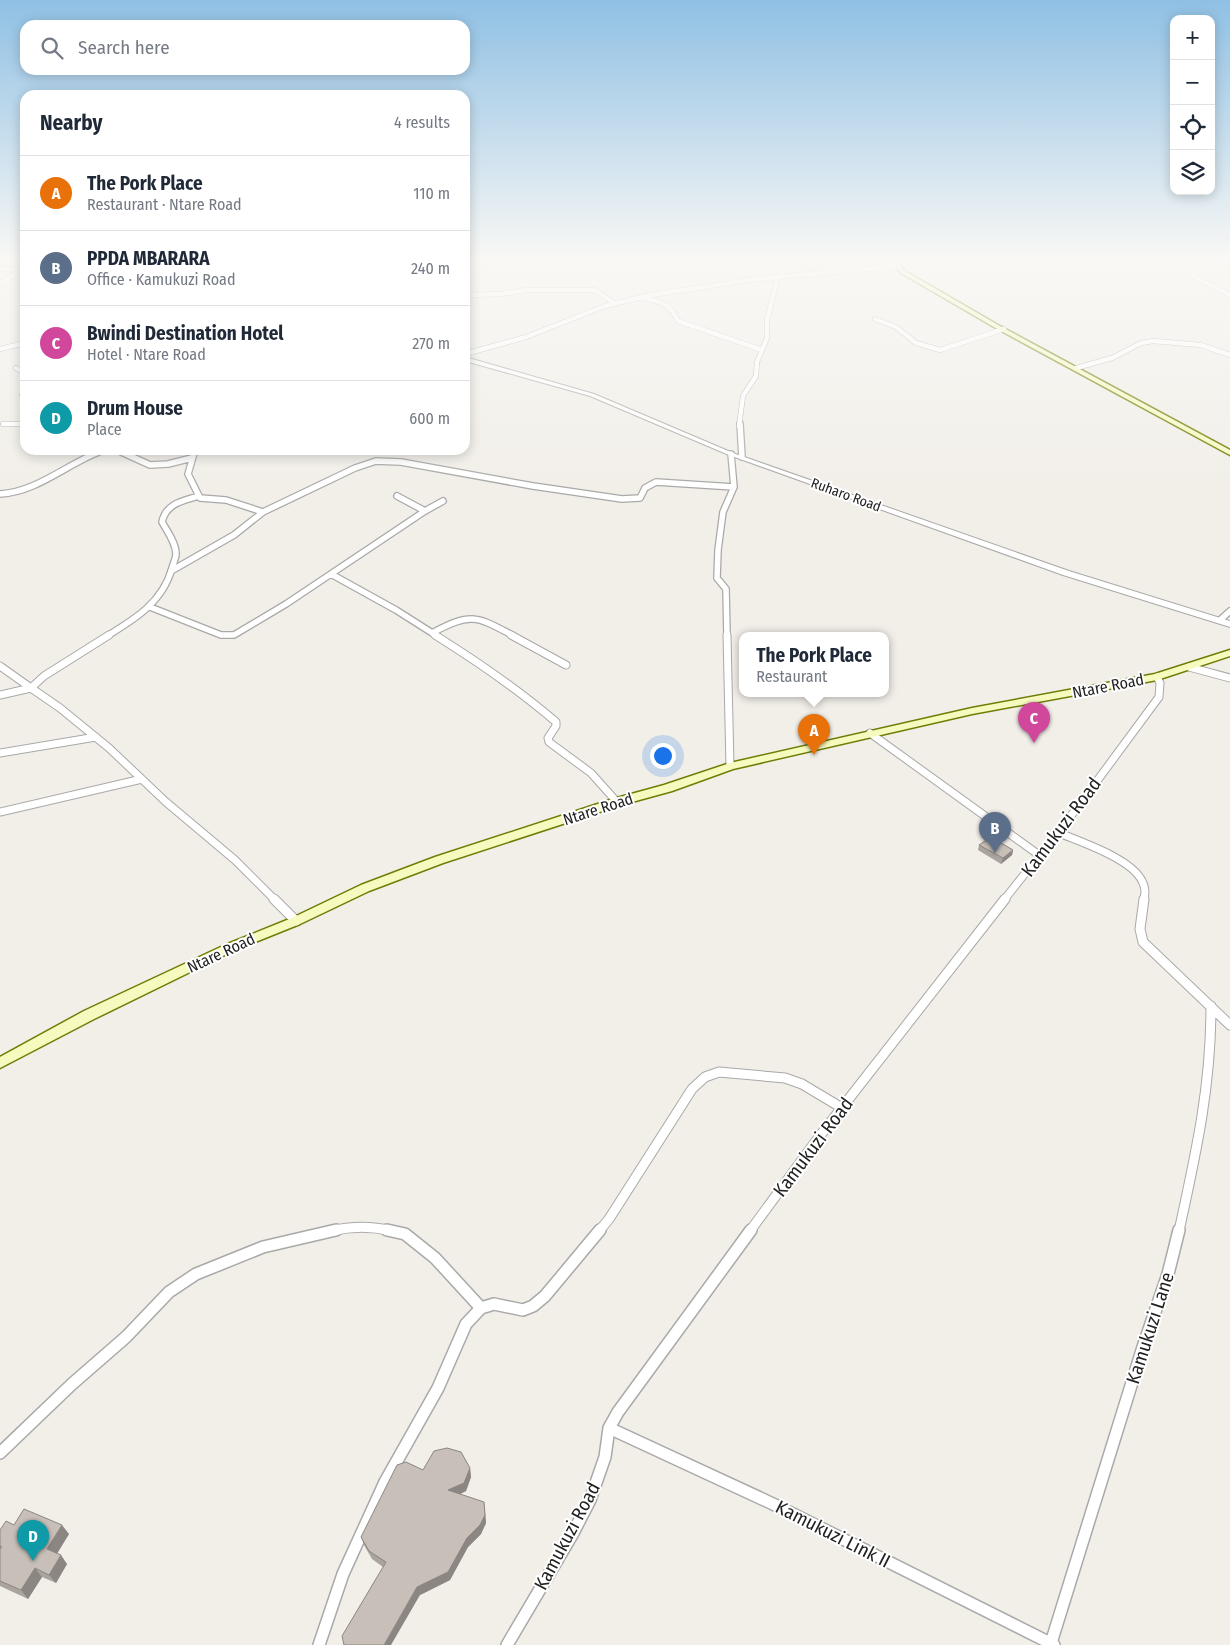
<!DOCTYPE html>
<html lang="en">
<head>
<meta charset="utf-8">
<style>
	:root { --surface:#fff; --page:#f6f6f7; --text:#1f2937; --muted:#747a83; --line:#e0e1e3; --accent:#d40000 }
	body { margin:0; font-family:"Fira Sans Condensed",sans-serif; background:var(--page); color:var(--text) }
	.controls { position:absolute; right:15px; top:15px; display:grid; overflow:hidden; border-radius:10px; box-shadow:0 2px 12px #0003 }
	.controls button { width:45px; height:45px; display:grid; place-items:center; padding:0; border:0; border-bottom:1px solid var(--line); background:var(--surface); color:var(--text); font:25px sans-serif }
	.you { position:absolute; left:662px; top:755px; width:18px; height:18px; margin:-12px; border:4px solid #fff; border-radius:50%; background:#1a73e8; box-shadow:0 0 0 8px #1a73e833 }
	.badge { display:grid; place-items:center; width:32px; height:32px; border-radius:50%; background:var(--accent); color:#fff; font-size:16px; font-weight:700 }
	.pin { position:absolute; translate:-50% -41px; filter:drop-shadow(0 1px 2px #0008) }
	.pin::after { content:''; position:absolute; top:26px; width:18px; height:15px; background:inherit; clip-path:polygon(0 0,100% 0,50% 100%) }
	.popup { position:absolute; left:739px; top:632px; width:150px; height:65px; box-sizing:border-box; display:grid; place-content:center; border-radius:10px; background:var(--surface); filter:drop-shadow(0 1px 4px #0005); font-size:16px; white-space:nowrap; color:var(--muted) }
	.popup b { font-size:19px; color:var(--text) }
	.popup::after { content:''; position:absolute; left:50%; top:100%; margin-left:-10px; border:10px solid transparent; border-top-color:var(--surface) }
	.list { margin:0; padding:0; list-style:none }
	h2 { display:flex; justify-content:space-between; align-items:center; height:65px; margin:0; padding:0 20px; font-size:21px }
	h2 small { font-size:16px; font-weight:400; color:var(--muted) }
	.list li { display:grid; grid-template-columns:32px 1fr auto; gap:15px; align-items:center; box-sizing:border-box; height:75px; padding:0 20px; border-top:1px solid var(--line) }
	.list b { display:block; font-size:19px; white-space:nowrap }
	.list p { margin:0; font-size:16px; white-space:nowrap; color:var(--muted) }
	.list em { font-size:16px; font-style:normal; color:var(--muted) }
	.icon { flex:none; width:28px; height:28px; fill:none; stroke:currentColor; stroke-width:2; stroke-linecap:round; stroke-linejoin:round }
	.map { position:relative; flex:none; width:1230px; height:1645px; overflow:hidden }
	.search { position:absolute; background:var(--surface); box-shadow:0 2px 12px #0003; left:20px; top:20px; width:450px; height:55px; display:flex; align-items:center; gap:12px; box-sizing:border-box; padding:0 18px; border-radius:15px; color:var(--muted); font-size:19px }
	.panel { position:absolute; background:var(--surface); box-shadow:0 2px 12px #0003; left:20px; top:90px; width:450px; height:365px; border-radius:15px }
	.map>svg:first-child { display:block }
</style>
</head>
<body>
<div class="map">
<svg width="1230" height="1645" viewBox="0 0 1230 1645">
	<rect width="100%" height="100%" fill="#f2efe9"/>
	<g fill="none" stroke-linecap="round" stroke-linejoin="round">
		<defs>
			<path id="minor-far4" d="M870 257 893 266
				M1177 257 1195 277 1230 295
				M1218 257 1230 263
				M0 283 22 270
				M465 295 501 294 526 290H595L614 303
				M642 297C661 303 669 302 678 321L762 350
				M875 319 896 327 916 343 940 350 1004 329
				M0 349 25 343
				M465 354 526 337 605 306 651 295 756 279 898 266
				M16 368 19 370 25 368
				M1076 368 1112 358 1141 343 1153 341 1201 345 1230 355
				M22 395 25 394
				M3 424H25
				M739 426 743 396 756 376 757 362 767 338V320L778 277"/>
			<path id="minor-far3" d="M740 424 742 457
				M117 450 150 465 168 464 192 458
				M195 450 188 474 200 498 226 500 263 512
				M0 494C38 492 69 462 104 450
				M397 496 425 511
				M171 571 234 535 263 512 355 468 376 461 401 462 533 486 622 499 640 498 645 488 656 482 734 487
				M331 574 396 610 437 636
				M150 607 221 635H234L286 604 425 511 443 501
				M1220 620 1230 611
				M432 633C472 612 476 616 514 636
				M107 636C135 619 163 602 172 568 173 564 176 558 176 554 176 543 167 531 162 522 166 503 183 501 199 496
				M727 636 726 589 717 578 718 550 723 512 734 487 731 454"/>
			<path id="minor-far2" d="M109 635 44 676 31 688 60 708 109 748 166 802 235 860 275 900
				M435 635C478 662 518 689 556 722V726L548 738 549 742 591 773 617 802
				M511 635 566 665
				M727 635 730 766
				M0 666 31 688
				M1189 667 1230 678
				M0 695 31 688
				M870 733 1039 855
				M0 753 96 737
				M0 812 142 779
				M1057 832C1080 842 1131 858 1142 881 1146 888 1145 893 1144 900
				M1004 900 1077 808 1159 697 1160 683 1157 677"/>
			<path id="minor-far1" d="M274 899 296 921
				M1144 899 1140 929 1143 942 1230 1025
				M331 1231C352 1226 371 1226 392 1231
				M599 1231 609 1219 692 1089 705 1077 719 1072 785 1078 802 1084 842 1108
				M750 1231 819 1137 1005 899
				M1179 1231C1196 1153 1211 1087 1211 1006"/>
			<path id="minor" d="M387 1230 405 1234 435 1258 481 1308
				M609 1428 773 1504 1054 1645
				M0 1453 72 1384 126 1337 169 1292 196 1274 263 1247 336 1230
				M1051 1643 1143 1347 1168 1274 1179 1230
				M319 1645 343 1574 385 1482 438 1388 466 1324 481 1308 494 1304 523 1310 533 1306 545 1296 600 1230
				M507 1645 572 1535 590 1500 605 1457 609 1428 618 1412 751 1230"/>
			<path id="tertiary" d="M0 267 25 268V272L0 271Z
				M465 357 594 394 733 453 1069 571 1230 621V627L1063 575 729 455 590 396 465 361Z"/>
			<path id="secondary" d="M893 257H899L897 261 905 271 998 325 1230 450V455L994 327 901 273 891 261Z
				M1230 650V656L1157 680 972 714 733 769 672 791 621 805 443 863 369 891 300 924 233 951 94 1019 0 1068V1057L84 1011 225 945 292 918 361 885 435 857 613 799 664 785 730 763 972 708 1155 674Z"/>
		</defs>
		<!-- minor-far4 casing -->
		<use href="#minor-far4" stroke="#a9a9a9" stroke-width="5.5"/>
		<!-- minor-far3 casing -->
		<use href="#minor-far3" stroke="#a9a9a9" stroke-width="8"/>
		<!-- minor-far2 casing -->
		<use href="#minor-far2" stroke="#a9a9a9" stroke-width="9"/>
		<!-- minor-far1 casing -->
		<use href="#minor-far1" stroke="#a9a9a9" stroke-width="11"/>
		<!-- minor casing -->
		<use href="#minor" stroke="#a9a9a9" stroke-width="14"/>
		<!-- tertiary casing -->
		<use href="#tertiary" stroke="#a9a9a9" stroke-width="2"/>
		<!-- secondary casing -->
		<use href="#secondary" stroke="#707d05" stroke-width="3"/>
		<!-- minor-far4 -->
		<use href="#minor-far4" stroke="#fff" stroke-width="4.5"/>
		<!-- minor-far3 -->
		<use href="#minor-far3" stroke="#fff" stroke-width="5.5"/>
		<!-- minor-far2 -->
		<use href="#minor-far2" stroke="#fff" stroke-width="7"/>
		<!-- minor-far1 -->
		<use href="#minor-far1" stroke="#fff" stroke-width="9"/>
		<!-- minor -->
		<use href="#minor" stroke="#fff" stroke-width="11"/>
		<!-- tertiary -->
		<use href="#tertiary" fill="#fff" fill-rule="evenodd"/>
		<!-- secondary -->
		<use href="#secondary" fill="#f7fabf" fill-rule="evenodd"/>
	</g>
	<!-- wall -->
	<path fill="#aba49e" d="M979 845 1013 850 1012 855 1001 864 978 850Z
		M470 1468 471 1477 466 1491 460 1494 485 1511 486 1523 481 1534 468 1547 450 1580 420 1595 383 1567 372 1559 364 1545 361 1537 423 1470Z
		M14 1525 69 1534 57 1554 67 1564 56 1583 42 1577 28 1599 0 1586V1530Z"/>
	<!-- shaded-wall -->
	<path fill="#8b8681" d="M1013 850 1012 855 1001 864 1003 858Z
		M470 1468 471 1477 466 1491 450 1499 448 1490Z
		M484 1502 486 1523 481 1534 468 1547 450 1580 420 1595 391 1645H384L417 1587Z
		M62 1525 69 1534 54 1558 47 1549Z
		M61 1555 67 1564 56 1583 49 1575Z
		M35 1568 42 1577 28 1599 21 1590Z"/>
	<!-- building -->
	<path fill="#c7bfb8" stroke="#8b8681" d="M991 837 1013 850 1003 858 979 845Z
		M447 1448 461 1452 470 1468 464 1483 448 1490 484 1502 485 1515 480 1525 467 1538 448 1572 417 1587 384 1645H344L342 1636 386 1562 369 1551 361 1537 397 1465 406 1462 423 1470 434 1451Z
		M24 1509 62 1525 47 1549 61 1555 49 1575 35 1568 21 1590 0 1581V1549L2 1547 0 1546V1530L6 1521 14 1525Z"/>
	<!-- sky -->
	<linearGradient id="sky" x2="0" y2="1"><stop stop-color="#8fc0e4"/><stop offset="0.53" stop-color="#f9f8f5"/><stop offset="1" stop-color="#f9f8f5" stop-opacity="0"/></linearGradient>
	<rect width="1230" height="487" fill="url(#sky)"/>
	<g text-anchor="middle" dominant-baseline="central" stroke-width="4" stroke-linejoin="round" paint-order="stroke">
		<!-- far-street labels -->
		<g font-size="14" fill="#222" stroke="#fff">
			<text transform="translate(846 495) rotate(20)">Ruharo Road</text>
		</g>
		<!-- street labels -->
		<g font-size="16" fill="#222" stroke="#fff">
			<text transform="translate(1108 686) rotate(-11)">Ntare Road</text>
			<text transform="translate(598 809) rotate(-18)">Ntare Road</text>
			<text transform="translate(221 953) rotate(-25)">Ntare Road</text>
		</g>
		<!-- near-street labels -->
		<g font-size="19" fill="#222" stroke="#fff">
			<text transform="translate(1061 827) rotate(-53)">Kamukuzi Road</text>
			<text transform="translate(813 1147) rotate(-53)">Kamukuzi Road</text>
			<text transform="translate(1150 1328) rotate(-72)">Kamukuzi Lane</text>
			<text transform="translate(833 1534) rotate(27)">Kamukuzi Link II</text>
			<text transform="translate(567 1536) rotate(-62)">Kamukuzi Road</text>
		</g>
	</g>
</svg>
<div class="controls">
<button>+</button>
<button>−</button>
<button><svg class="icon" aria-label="locate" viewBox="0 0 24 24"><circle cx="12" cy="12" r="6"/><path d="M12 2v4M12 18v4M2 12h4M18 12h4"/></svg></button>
<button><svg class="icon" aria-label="layers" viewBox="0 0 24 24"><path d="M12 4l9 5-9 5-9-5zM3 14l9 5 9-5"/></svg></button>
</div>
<div class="you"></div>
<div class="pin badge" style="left:814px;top:755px;background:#e8710a">A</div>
<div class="popup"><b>The Pork Place</b>Restaurant</div>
<div class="pin badge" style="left:995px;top:853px;background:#5c6f8a">B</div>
<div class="pin badge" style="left:1034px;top:743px;background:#d1479c">C</div>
<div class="pin badge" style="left:33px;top:1561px;background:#0f9aa8">D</div>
<div class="search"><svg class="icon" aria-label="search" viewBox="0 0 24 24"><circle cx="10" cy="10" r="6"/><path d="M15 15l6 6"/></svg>Search here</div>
<section class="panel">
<h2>Nearby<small>4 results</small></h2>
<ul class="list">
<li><span class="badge" style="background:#e8710a">A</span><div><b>The Pork Place</b><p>Restaurant · Ntare Road</p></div><em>110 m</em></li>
<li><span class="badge" style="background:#5c6f8a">B</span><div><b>PPDA MBARARA</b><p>Office · Kamukuzi Road</p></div><em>240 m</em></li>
<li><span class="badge" style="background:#d1479c">C</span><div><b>Bwindi Destination Hotel</b><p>Hotel · Ntare Road</p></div><em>270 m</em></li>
<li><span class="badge" style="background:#0f9aa8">D</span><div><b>Drum House</b><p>Place</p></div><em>600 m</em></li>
</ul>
</section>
</div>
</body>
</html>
